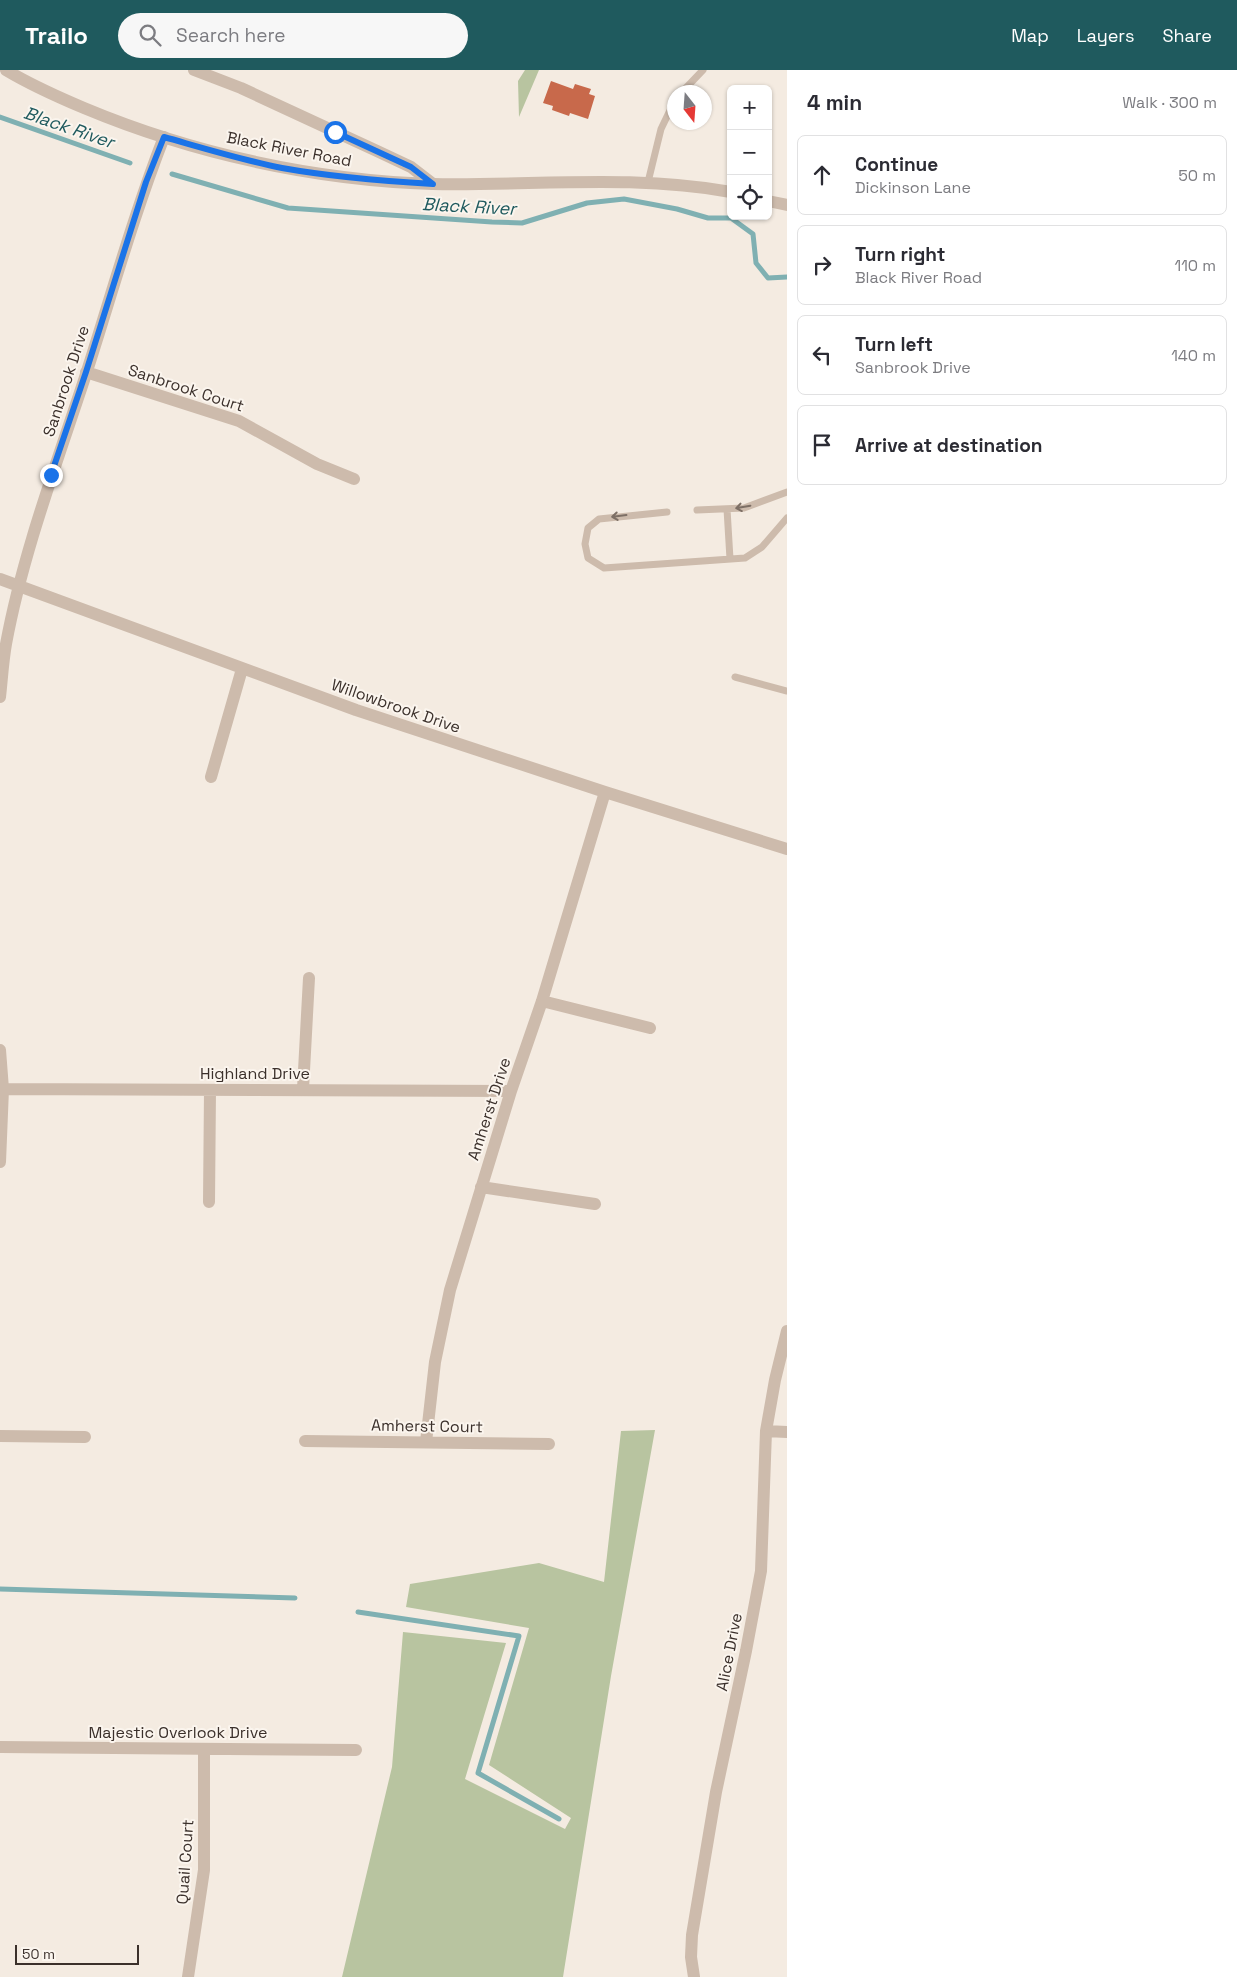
<!DOCTYPE html>
<html lang="en">
<head>
<meta charset="utf-8">
<style>
	:root { --surface:#fff; --page:#f7f7f7; --text:#2b2b33; --muted:#7c7c81; --line:#e1e1e2; --accent:#1f5a5e }
	body { margin:0; font-family:"Space Grotesk",sans-serif; background:var(--page); color:var(--text) }
	.controls { position:absolute; right:15px; top:15px; display:grid; overflow:hidden; border-radius:8px; box-shadow:0 1px 4px #0004 }
	.controls button { width:45px; height:45px; display:grid; place-items:center; padding:0; border:0; border-bottom:1px solid var(--line); background:var(--surface); color:var(--text); font:25px sans-serif }
	.compass { position:absolute; left:667px; top:15px; width:45px; height:45px; border-radius:50%; background:var(--surface); box-shadow:0 1px 4px #0004; rotate:163deg }
	.scale { position:absolute; left:15px; bottom:12px; width:124px; box-sizing:border-box; padding-left:5px; border:2px solid #3b302b; border-top:0; font-size:14px; line-height:18px; white-space:nowrap; color:#3b302b; -webkit-text-stroke:4px #fbf5ee; paint-order:stroke }
	.stop { position:absolute; width:15px; height:15px; margin:-11px; border:4px solid #1a73e8; border-radius:50%; background:#fff }
	.stop.end { background:#1a73e8; border-color:#fff; box-shadow:0 1px 5px #0008 }
	.list { margin:0; padding:0; list-style:none }
	h2 { display:flex; justify-content:space-between; align-items:center; height:65px; margin:0; padding:0 20px; font-size:21px }
	h2 small { font-size:16px; font-weight:400; color:var(--muted) }
	.list li { display:grid; grid-template-columns:32px 1fr auto; gap:15px; align-items:center; box-sizing:border-box; height:80px; margin:0 10px 10px; padding:0 10px; border:1px solid var(--line); border-radius:8px }
	.list b { display:block; font-size:19px; white-space:nowrap }
	.list p { margin:0; font-size:16px; white-space:nowrap; color:var(--muted) }
	.list em { font-size:16px; font-style:normal; color:var(--muted) }
	.icon { flex:none; width:28px; height:28px; fill:none; stroke:currentColor; stroke-width:2; stroke-linecap:round; stroke-linejoin:round }
	.map { position:relative; flex:none; width:787px; height:1907px; overflow:hidden }
	header { display:flex; align-items:center; gap:30px; box-sizing:border-box; height:70px; padding:0 25px; background:var(--accent); color:#fff }
	header strong { font-size:24px }
	nav { display:flex; gap:28px; margin-inline-start:auto; font-size:18px }
	.search { width:350px; height:45px; background:var(--page); display:flex; align-items:center; gap:12px; box-sizing:border-box; padding:0 18px; border-radius:28px; color:var(--muted); font-size:19px }
	main { display:flex }
	aside { flex:1; background:var(--surface) }
	.map>svg:first-child { display:block }
</style>
</head>
<body>
<header>
<strong>Trailo</strong>
<div class="search"><svg class="icon" aria-label="search" viewBox="0 0 24 24"><circle cx="10" cy="10" r="6"/><path d="M15 15l6 6"/></svg>Search here</div>
<nav><a>Map</a><a>Layers</a><a>Share</a></nav>
</header>
<main>
<div class="map">
<svg width="787" height="1907" viewBox="0 0 787 1907">
	<rect width="100%" height="100%" fill="#f4ebe1"/>
	<!-- green -->
	<path fill="#b8c4a0" d="M525 0H539L519 47 518 11Z
		M655 1360 611 1606 563 1907H342L392 1697 403 1562 506 1573 465 1709 565 1759 571 1748 489 1695 529 1558 406 1537 410 1514 539 1493 604 1512 621 1361Z"/>
	<g fill="none" stroke-linecap="round" stroke-linejoin="round">
		<!-- stream -->
		<path stroke="#7fb0b2" stroke-width="5" d="M0 47 130 93
			M172 104 288 138 492 152 522 153 587 133 624 129 677 139 708 148H731L753 164 756 193 768 208 787 207
			M0 1519 295 1528
			M358 1542 519 1566 478 1703 559 1749"/>
	</g>
	<!-- building -->
	<path fill="#c8694b" d="M551 11 573 19 575 14 591 19 589 24 595 26 588 49 570 43 569 46 552 40 553 36 543 33Z"/>
	<g fill="none" stroke-linecap="round" stroke-linejoin="round">
		<!-- service -->
		<path stroke="#cdbbac" stroke-width="7" d="M682 22 703 0
			M648 112 661 59 674 32
			M727 439 730 489
			M697 440 744 438 787 422
			M667 442 599 449 588 458 585 474 588 488 604 498 745 488 762 477 787 448
			M735 607 787 621"/>
		<!-- minor -->
		<path stroke="#cdbbac" stroke-width="12" d="M194 0 241 18 377 81 411 97 433 114
			M86 302 239 351 317 394 354 409
			M0 509 356 640 605 722 787 779
			M0 627C2 609 3 591 6 574 23 482 58 390 87 301 112 223 134 144 164 67
			M211 707 242 599
			M542 931 650 958
			M0 980 3 1019 0 1092
			M0 1019 511 1021
			M303 1019 309 908
			M481 1117 595 1134
			M209 1132 210 1020
			M766 1361 787 1362
			M0 1366 85 1367
			M305 1371 549 1374
			M426 1372 435 1292 450 1220 511 1021 542 931 605 722
			M0 1677 356 1680
			M188 1907 204 1800V1679
			M694 1907 691 1887 692 1865 716 1722 746 1581 761 1501 766 1361 775 1310 787 1261"/>
		<!-- tertiary -->
		<path stroke="#cdbbac" stroke-width="12" d="M6 0C31 15 58 27 84 38 194 84 314 110 433 114 533 116 632 104 731 122
			M768 131 787 135"/>
	</g>
	<!-- one-way arrows -->
	<defs><path id="oneway-shaft" d="M-6 0H5M1.5-3L5.5 0L1.5 3" fill="none" stroke-width="1.6" stroke-linecap="round" stroke-linejoin="round" transform="scale(1.25)"/></defs>
	<g stroke="#7d6f65">
		<use href="#oneway-shaft" transform="translate(743 437) rotate(170)"/>
		<use href="#oneway-shaft" transform="translate(619 446) rotate(173)"/>
	</g>
	<g fill="none" stroke-linecap="round" stroke-linejoin="round">
		<!-- route -->
		<path stroke="#1a73e8" stroke-width="6" d="M51 405 86 302 146 112 164 67C203 78 242 90 282 98 332 107 382 111 433 114L411 97 335 62"/>
	</g>
	<g text-anchor="middle" dominant-baseline="central" stroke-width="4" stroke-linejoin="round" paint-order="stroke">
		<!-- street labels -->
		<g font-size="16" fill="#3b302b" stroke="#fbf5ee">
			<text transform="translate(289 79) rotate(11)">Black River Road</text>
			<text transform="translate(66 311) rotate(-72)">Sanbrook Drive</text>
			<text transform="translate(186 318) rotate(18)">Sanbrook Court</text>
			<text transform="translate(396 636) rotate(19)">Willowbrook Drive</text>
			<text x="255" y="1003">Highland Drive</text>
			<text transform="translate(489 1039) rotate(-72)">Amherst Drive</text>
			<text transform="translate(427 1356) rotate(1)">Amherst Court</text>
			<text transform="translate(729 1582) rotate(-79)">Alice Drive</text>
			<text x="178" y="1662">Majestic Overlook Drive</text>
			<text transform="translate(185 1792) rotate(-86)">Quail Court</text>
		</g>
		<!-- water labels -->
		<g font-size="18" font-style="italic" fill="#1f5a5e" stroke="#fbf5ee">
			<text transform="translate(69 57) rotate(19)">Black River</text>
			<text transform="translate(469 136) rotate(3)">Black River</text>
		</g>
	</g>
</svg>
<div class="controls">
<button>+</button>
<button>−</button>
<button><svg class="icon" aria-label="locate" viewBox="0 0 24 24"><circle cx="12" cy="12" r="6"/><path d="M12 2v4M12 18v4M2 12h4M18 12h4"/></svg></button>
</div>
<svg class="compass" viewBox="-18 -18 36 36"><path d="M0-13l5 13h-10z" fill="#e53935"/><path d="M0 13l5-13h-10z" fill="#7c7c81"/></svg>
<div class="scale">50 m</div>
<div class="stop" style="left:335px;top:62px"></div>
<div class="stop end" style="left:51px;top:405px"></div>
</div>
<aside>
<h2>4 min<small>Walk · 300 m</small></h2>
<ul class="list">
<li><svg class="icon" aria-label="ahead" viewBox="0 0 24 24"><path d="M12 20V5M6 11l6-6 6 6"/></svg><div><b>Continue</b><p>Dickinson Lane</p></div><em>50 m</em></li>
<li><svg class="icon" aria-label="right" viewBox="0 0 24 24"><path d="M7 20v-9h11M14 6l5 5-5 5"/></svg><div><b>Turn right</b><p>Black River Road</p></div><em>110 m</em></li>
<li><svg class="icon" aria-label="left" viewBox="0 0 24 24"><path d="M17 20v-9H6M10 6l-5 5 5 5"/></svg><div><b>Turn left</b><p>Sanbrook Drive</p></div><em>140 m</em></li>
<li><svg class="icon" aria-label="arrive" viewBox="0 0 24 24"><path d="M6 21V4h12l-3 4 3 4H6"/></svg><div><b>Arrive at destination</b></div></li>
</ul>
</aside>
</main>
</body>
</html>
